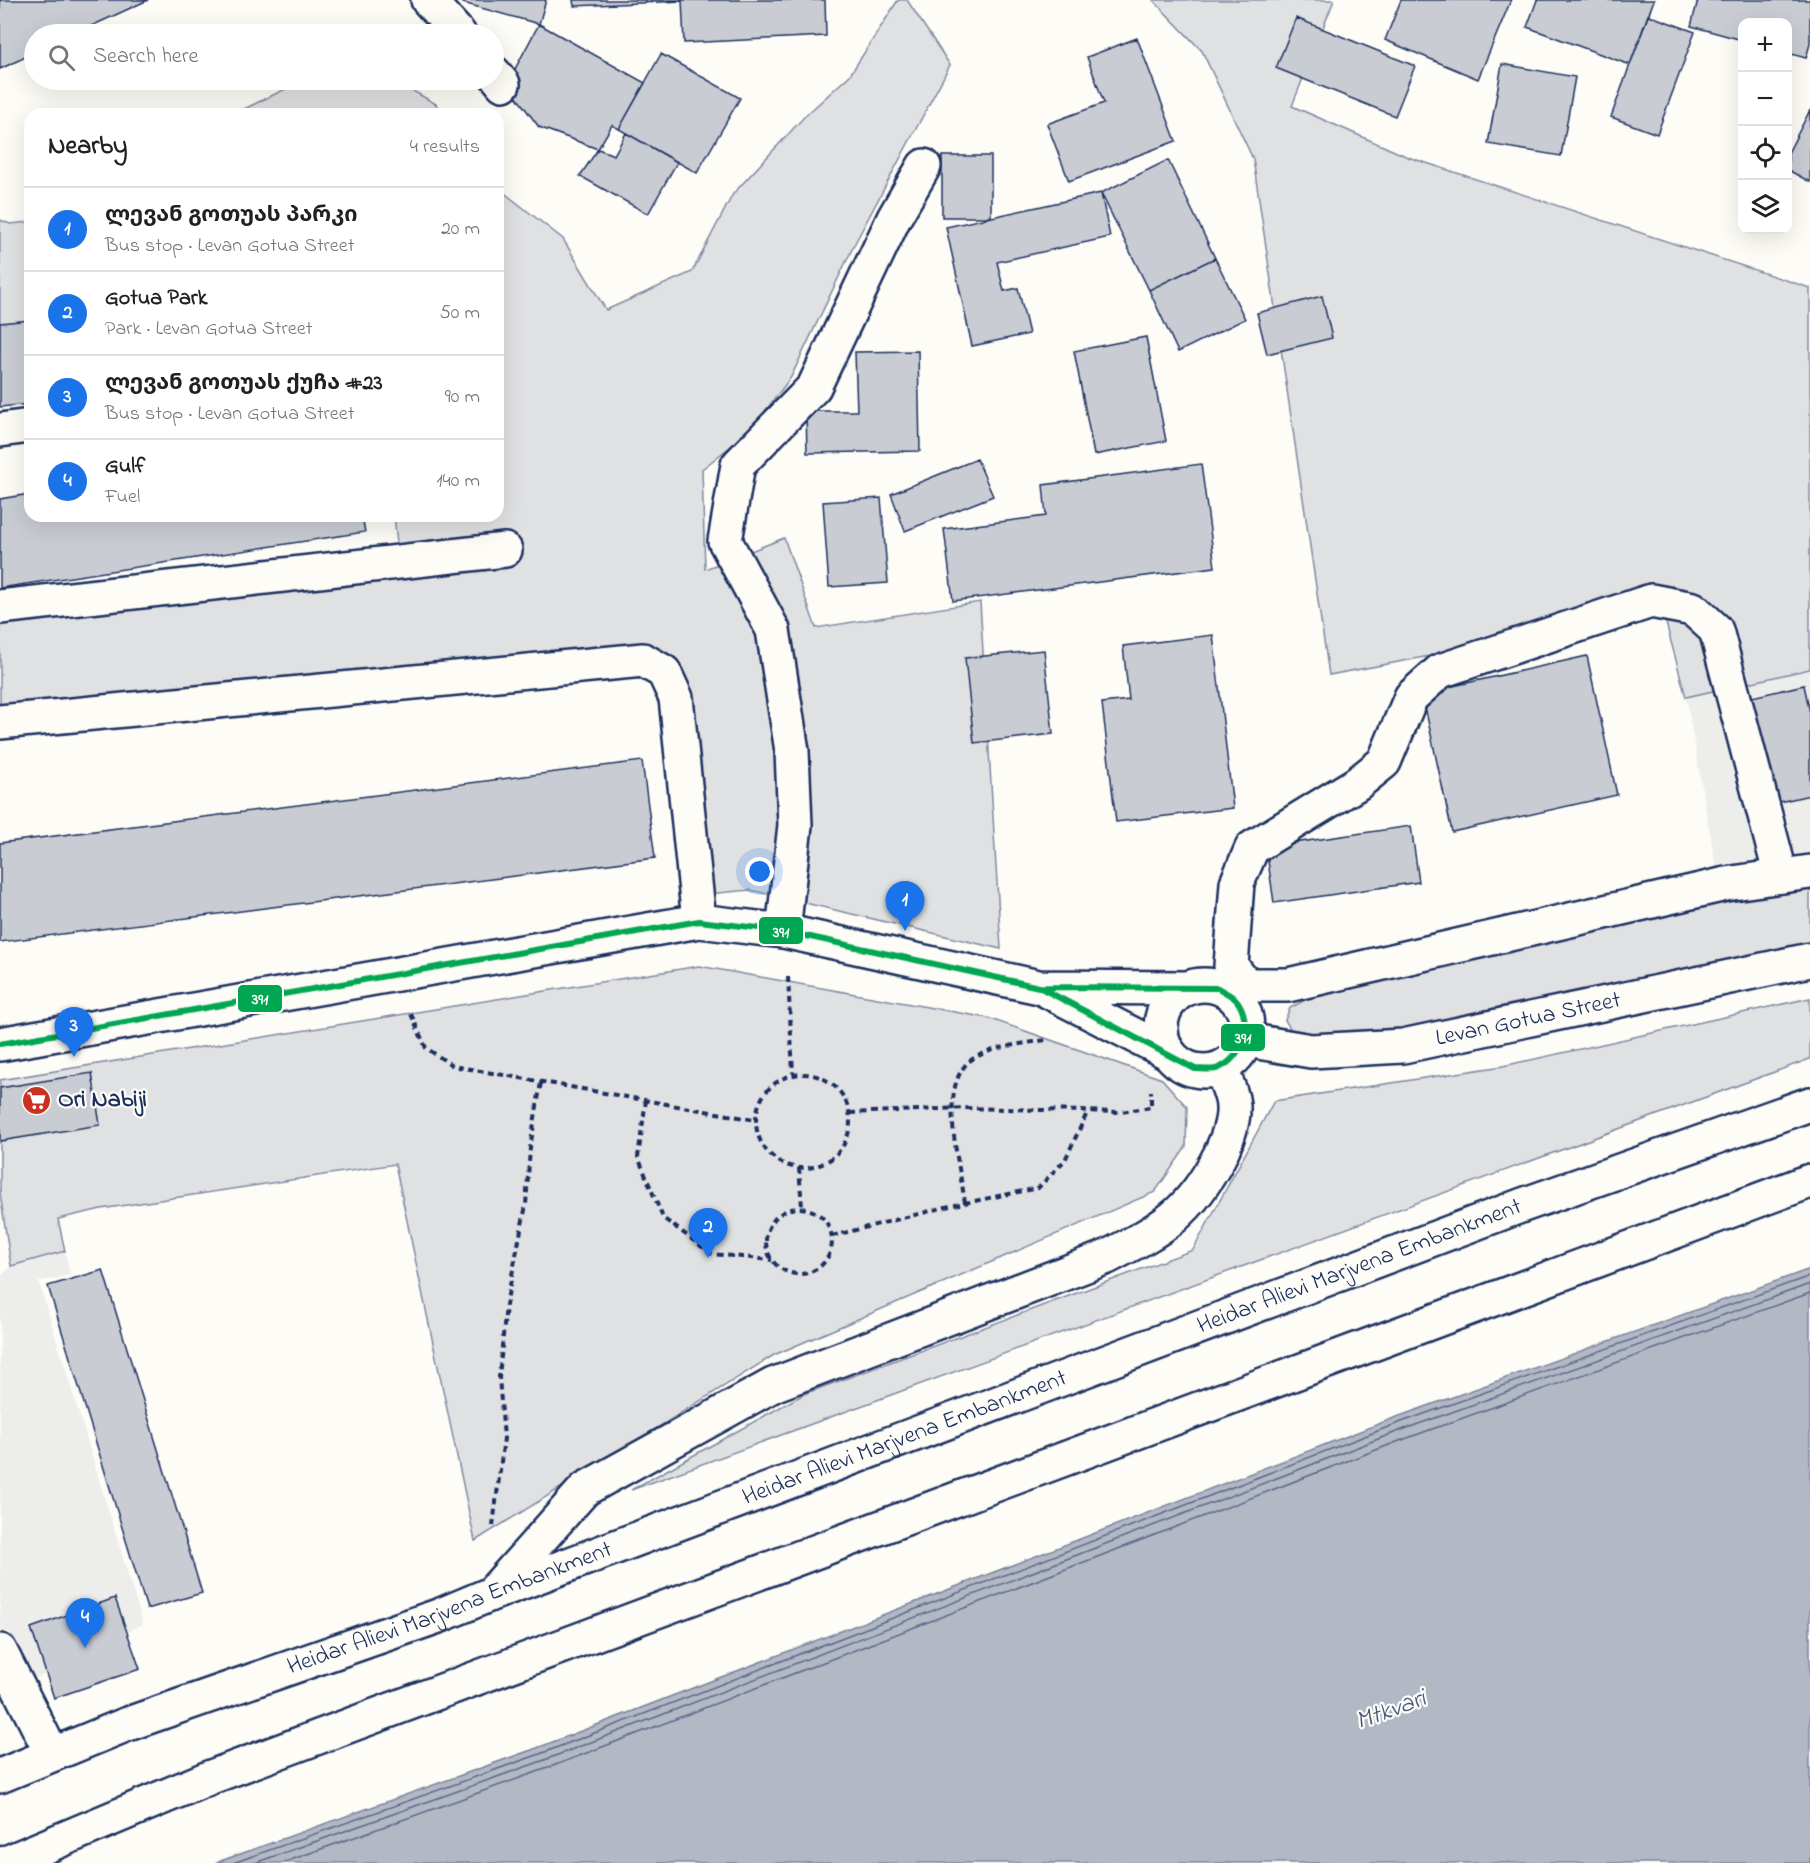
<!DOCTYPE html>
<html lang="en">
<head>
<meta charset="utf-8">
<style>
	:root { --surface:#fff; --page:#f2f2f2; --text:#202124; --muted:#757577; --line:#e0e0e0; --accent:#1a73e8 }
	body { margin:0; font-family:"Indie Flower","Noto Sans Georgian",sans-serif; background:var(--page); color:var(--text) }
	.controls { position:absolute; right:18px; top:18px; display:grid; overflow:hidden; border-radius:12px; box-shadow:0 6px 24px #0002 }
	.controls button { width:54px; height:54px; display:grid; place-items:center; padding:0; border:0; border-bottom:2px solid var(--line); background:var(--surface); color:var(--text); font:30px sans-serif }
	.you { position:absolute; left:760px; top:872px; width:21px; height:21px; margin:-15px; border:4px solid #fff; border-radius:50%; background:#1a73e8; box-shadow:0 0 0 9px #1a73e833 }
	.badge { display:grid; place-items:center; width:39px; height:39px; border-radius:50%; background:var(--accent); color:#fff; font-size:20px; font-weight:700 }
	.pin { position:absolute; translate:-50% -50px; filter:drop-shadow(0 2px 3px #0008) }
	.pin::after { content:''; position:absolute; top:32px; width:21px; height:18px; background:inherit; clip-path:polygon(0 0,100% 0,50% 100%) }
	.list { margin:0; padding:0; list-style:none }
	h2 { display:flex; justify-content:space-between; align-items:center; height:78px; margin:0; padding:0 24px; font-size:26px }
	h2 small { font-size:20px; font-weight:400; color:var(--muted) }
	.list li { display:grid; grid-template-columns:39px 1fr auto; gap:18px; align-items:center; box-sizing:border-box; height:84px; padding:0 24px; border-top:2px solid var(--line) }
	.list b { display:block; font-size:22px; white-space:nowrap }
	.list p { margin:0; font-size:20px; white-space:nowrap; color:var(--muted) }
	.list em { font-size:20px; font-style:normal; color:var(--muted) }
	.icon { flex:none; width:33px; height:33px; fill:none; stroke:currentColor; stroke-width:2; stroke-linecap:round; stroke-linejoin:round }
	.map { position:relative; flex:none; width:1810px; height:1863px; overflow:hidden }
	.search { position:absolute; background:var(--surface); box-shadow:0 6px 24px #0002; left:24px; top:24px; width:480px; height:66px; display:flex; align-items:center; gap:15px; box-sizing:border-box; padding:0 21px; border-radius:33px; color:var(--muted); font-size:22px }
	.panel { position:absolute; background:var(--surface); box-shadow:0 6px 24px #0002; left:24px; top:108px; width:480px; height:414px; border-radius:18px }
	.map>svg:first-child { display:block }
</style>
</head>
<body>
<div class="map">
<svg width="1810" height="1863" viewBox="0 0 1810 1863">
	<rect width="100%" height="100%" fill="#fdfcf7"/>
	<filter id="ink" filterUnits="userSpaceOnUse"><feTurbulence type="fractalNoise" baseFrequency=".0167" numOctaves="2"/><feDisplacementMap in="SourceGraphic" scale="12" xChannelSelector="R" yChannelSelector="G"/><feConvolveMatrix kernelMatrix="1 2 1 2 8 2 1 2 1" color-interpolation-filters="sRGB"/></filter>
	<g filter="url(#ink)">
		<!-- built -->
		<path fill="#edeeec" d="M1810 669V852L1717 873 1686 697Z
			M65 1251 70 1275 39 1282 143 1624 0 1697V1278L11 1266Z"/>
		<!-- green -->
		<path fill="#e0e1e3" stroke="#7e88a0" stroke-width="1.5" d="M898 0H907L950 65 855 243 791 377 750 431 702 469 705 569 784 538 816 628 980 602 1001 949 750 890 697 895 664 672 0 722V607L399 561 394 516H498V188L563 239 606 310 692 272 733 194 804 117 850 75Z
			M1153 0H1334L1292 106 1408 157 1810 288V669L1686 697 1663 612 1329 675 1253 159 1202 51Z
			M304 80H394L436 104 441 114H234Z
			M0 220 10 224 30 222V347L0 351Z
			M1810 889V947L1401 1034 1295 1037 1285 1020 1290 1008 1326 989 1720 899Z
			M699 966 988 1018 1162 1079 1187 1107 1186 1147 1155 1192 774 1355 475 1541 395 1164 101 1209 58 1219 65 1251 11 1266 0 1193V1080Z
			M1810 998V1059L631 1490 804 1394 1193 1250 1274 1101 1503 1066Z"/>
		<!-- water -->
		<path fill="#b3b8c5" stroke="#76819c" stroke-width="1.5" d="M1810 1269V1863H215L537 1748 1394 1418Z"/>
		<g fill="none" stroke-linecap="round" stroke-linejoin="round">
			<!-- shore -->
			<path stroke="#586687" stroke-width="1.5" d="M233 1863 540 1754 1396 1424 1810 1276
				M255 1863 542 1761 1399 1431 1810 1284
				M282 1863 545 1769 1402 1440 1810 1293"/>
		</g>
		<!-- building -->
		<path fill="#c9ccd3" stroke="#1b2f5e" stroke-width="1.5" d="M0 0H148L74 34H34V53L0 69Z
			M464 0H546L539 24 463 3Z
			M573 0H682V1L574 6Z
			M825 0 826 36 684 43 682 0Z
			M1401 0H1511L1478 79 1385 40Z
			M1537 0H1654L1630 65 1527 27Z
			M1698 0H1810V44L1806 58 1788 53V22H1742V40L1691 26Z
			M1648 15 1695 32 1657 134 1611 117Z
			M1296 18 1415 66 1395 116 1276 68Z
			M539 24 645 83 619 129 612 125 598 149 539 127 507 84Z
			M1137 38 1176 141 1069 181 1047 124 1104 103 1087 57Z
			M661 54 740 98 697 173 619 129Z
			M1502 64 1575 77 1561 156 1488 144Z
			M1810 110V182L1788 170V153Z
			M626 133 677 162 648 214 580 176 598 149 614 155Z
			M942 156H991V217H942Z
			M1168 160 1215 258 1149 290 1101 193Z
			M1101 193 1110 237 997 262 1004 291 1018 288 1029 334 972 346 946 227Z
			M1215 258 1245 319 1178 352 1149 290Z
			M1322 296 1332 338 1267 354 1257 313Z
			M30 320V404L0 407V323Z
			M1146 337 1166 441 1094 455 1074 351Z
			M918 351 920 451 807 453 806 411H857L855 352Z
			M977 459 993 496 905 531 891 494Z
			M1201 464 1215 567 953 601 944 529 1046 516 1043 485Z
			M30 494V516H362L365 532 0 588V499Z
			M881 498 888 583 829 587 823 502Z
			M1213 635 1233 808 1116 822 1102 703 1129 700 1123 646Z
			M1044 650 1053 734 974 743 965 658Z
			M1587 656 1617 795 1452 832 1422 693Z
			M1804 685 1810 713V795L1775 803 1752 697Z
			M642 761 655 858 0 942V843Z
			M1411 826 1419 882 1274 903 1266 847Z
			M92 1073 100 1125 0 1141V1088Z
			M103 1270 202 1593 147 1609 48 1286Z
			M115 1598 140 1669 54 1698 31 1628Z"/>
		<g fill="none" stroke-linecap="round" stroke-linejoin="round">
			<defs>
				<g id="minor">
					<path d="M428 0 459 34"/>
					<path d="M494 73 503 84"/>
					<path d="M0 430 30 426"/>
					<path d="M0 607 505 550"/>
					<path d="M0 722 643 660 664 672 676 698 699 921"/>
					<path d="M783 931 795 825 792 751 773 630 725 541 738 465 814 387 894 218 924 166"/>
					<path d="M1246 985 1231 966 1237 883 1252 848 1358 783 1384 762 1411 697 1440 671 1651 601 1693 609 1716 630 1781 876"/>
					<circle cx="1204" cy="1028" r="43"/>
					<path d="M1046 990 1169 1053"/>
					<path d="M1225 990 1246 985H1288L1726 884 1810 872"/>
					<path id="s1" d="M1246 1040 1311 1051 1403 1046 1810 960"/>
					<path d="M0 1044 699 921 783 931 1039 987 1187 988"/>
					<path d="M0 1651 52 1754"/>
				</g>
				<g id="highway">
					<path d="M495 1590 585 1489 773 1385 1107 1257C1163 1228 1190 1214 1220 1155 1226 1142 1234 1122 1233 1107 1233 1095 1225 1080 1221 1068"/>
					<path id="s2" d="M0 1776 125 1725 441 1615 491 1594 1523 1205 1810 1104"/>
					<path d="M6 1863 211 1777 1810 1181"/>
				</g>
			</defs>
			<!-- minor casing -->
			<use href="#minor" stroke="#1b2f5e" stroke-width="38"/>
			<!-- highway casing -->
			<use href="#highway" stroke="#1b2f5e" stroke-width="38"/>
			<!-- path -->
			<path stroke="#1b2f5e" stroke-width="4" stroke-dasharray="6 4.5" stroke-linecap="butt" d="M788 977 793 1073
				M411 1014 426 1048 453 1066 756 1120
				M756 1121a47 47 0 1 1 94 0a47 47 0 1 1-94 0Z
				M646 1100 638 1157 663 1218 712 1254 772 1260
				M850 1113 964 1108 1121 1112 1151 1107V1091
				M799 1168 802 1207
				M965 1203C960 1165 935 1081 974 1058 996 1046 1022 1044 1046 1040
				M766 1241a33 33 0 1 1 66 0a33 33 0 1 1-66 0Z
				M832 1236 950 1206 1038 1188 1065 1160 1088 1111
				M493 1526 504 1438 499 1377 506 1305 526 1205 530 1148 541 1082"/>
			<!-- minor -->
			<use href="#minor" stroke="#fdfcf7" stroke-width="33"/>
			<!-- highway -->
			<use href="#highway" stroke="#fdfcf7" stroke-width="33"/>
			<defs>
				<path id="bus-1" d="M1039 987 1218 988C1224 992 1234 996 1238 1002 1252 1024 1243 1057 1219 1068 1213 1071 1203 1069 1195 1069Z
					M0 1044 699 921 783 931 1039 987"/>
			</defs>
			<!-- bus-1 casing -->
			<use href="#bus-1" stroke="#fdfcf7" stroke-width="10"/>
			<!-- bus-1 -->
			<use href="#bus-1" stroke="#00a651" stroke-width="6"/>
		</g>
	</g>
	<!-- icons -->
	<defs>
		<symbol id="supermarket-disc" viewBox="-11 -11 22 22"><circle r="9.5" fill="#c8321e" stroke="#fdfcf7"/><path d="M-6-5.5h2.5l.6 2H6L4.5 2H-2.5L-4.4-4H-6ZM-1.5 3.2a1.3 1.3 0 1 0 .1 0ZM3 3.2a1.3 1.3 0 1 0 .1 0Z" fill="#fff"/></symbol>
	</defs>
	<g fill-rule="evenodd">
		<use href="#supermarket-disc" x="20" y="1084" width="33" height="33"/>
	</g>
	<g text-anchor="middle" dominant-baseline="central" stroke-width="4.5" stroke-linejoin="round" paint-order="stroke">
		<!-- street labels -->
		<g font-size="24" fill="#1b2f5e" stroke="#fdfcf7">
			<text stroke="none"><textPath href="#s1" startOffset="286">Levan Gotua Street</textPath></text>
			<text stroke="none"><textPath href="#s2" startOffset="1452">Heidar Alievi Marjvena Embankment</textPath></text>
			<text stroke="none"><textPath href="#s2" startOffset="966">Heidar Alievi Marjvena Embankment</textPath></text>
			<text stroke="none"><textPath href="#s2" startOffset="480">Heidar Alievi Marjvena Embankment</textPath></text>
		</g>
		<!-- poi labels -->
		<g font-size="24" font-weight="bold" fill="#1b2f5e" stroke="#fdfcf7" text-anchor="start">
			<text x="58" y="1100">Ori Nabiji</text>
		</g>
		<!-- water labels -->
		<g font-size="26" font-style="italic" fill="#49587d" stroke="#fdfcf7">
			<text transform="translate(1391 1711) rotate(-20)">Mtkvari</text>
		</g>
	</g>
	<g stroke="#fdfcf7" stroke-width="2">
		<rect x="758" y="916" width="46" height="29" rx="6" fill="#00a651"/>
		<rect x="237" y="984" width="46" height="29" rx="6" fill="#00a651"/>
		<rect x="1220" y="1023" width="46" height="29" rx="6" fill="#00a651"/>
	</g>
	<g font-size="16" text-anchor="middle" font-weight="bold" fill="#fff">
		<text x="781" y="937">391</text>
		<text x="260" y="1004">391</text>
		<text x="1243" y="1043">391</text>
	</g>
</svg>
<div class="controls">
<button>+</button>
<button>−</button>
<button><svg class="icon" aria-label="locate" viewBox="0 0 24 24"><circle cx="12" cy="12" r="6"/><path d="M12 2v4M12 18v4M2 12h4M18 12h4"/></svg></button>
<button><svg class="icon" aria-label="layers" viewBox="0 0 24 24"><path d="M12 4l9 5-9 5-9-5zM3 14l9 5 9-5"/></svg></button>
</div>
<div class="you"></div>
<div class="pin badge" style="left:905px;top:931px">1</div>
<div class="pin badge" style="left:708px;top:1258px">2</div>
<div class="pin badge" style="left:74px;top:1057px">3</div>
<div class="pin badge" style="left:85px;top:1648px">4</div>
<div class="search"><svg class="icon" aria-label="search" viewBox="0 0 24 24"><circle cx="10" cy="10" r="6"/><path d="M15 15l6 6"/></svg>Search here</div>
<section class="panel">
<h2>Nearby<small>4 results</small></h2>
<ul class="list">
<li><span class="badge">1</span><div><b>ლევან გოთუას პარკი</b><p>Bus stop · Levan Gotua Street</p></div><em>20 m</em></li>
<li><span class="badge">2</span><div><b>Gotua Park</b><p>Park · Levan Gotua Street</p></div><em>50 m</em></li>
<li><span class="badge">3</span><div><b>ლევან გოთუას ქუჩა #23</b><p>Bus stop · Levan Gotua Street</p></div><em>90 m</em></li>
<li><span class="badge">4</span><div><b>Gulf</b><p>Fuel</p></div><em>140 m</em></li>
</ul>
</section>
</div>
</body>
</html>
